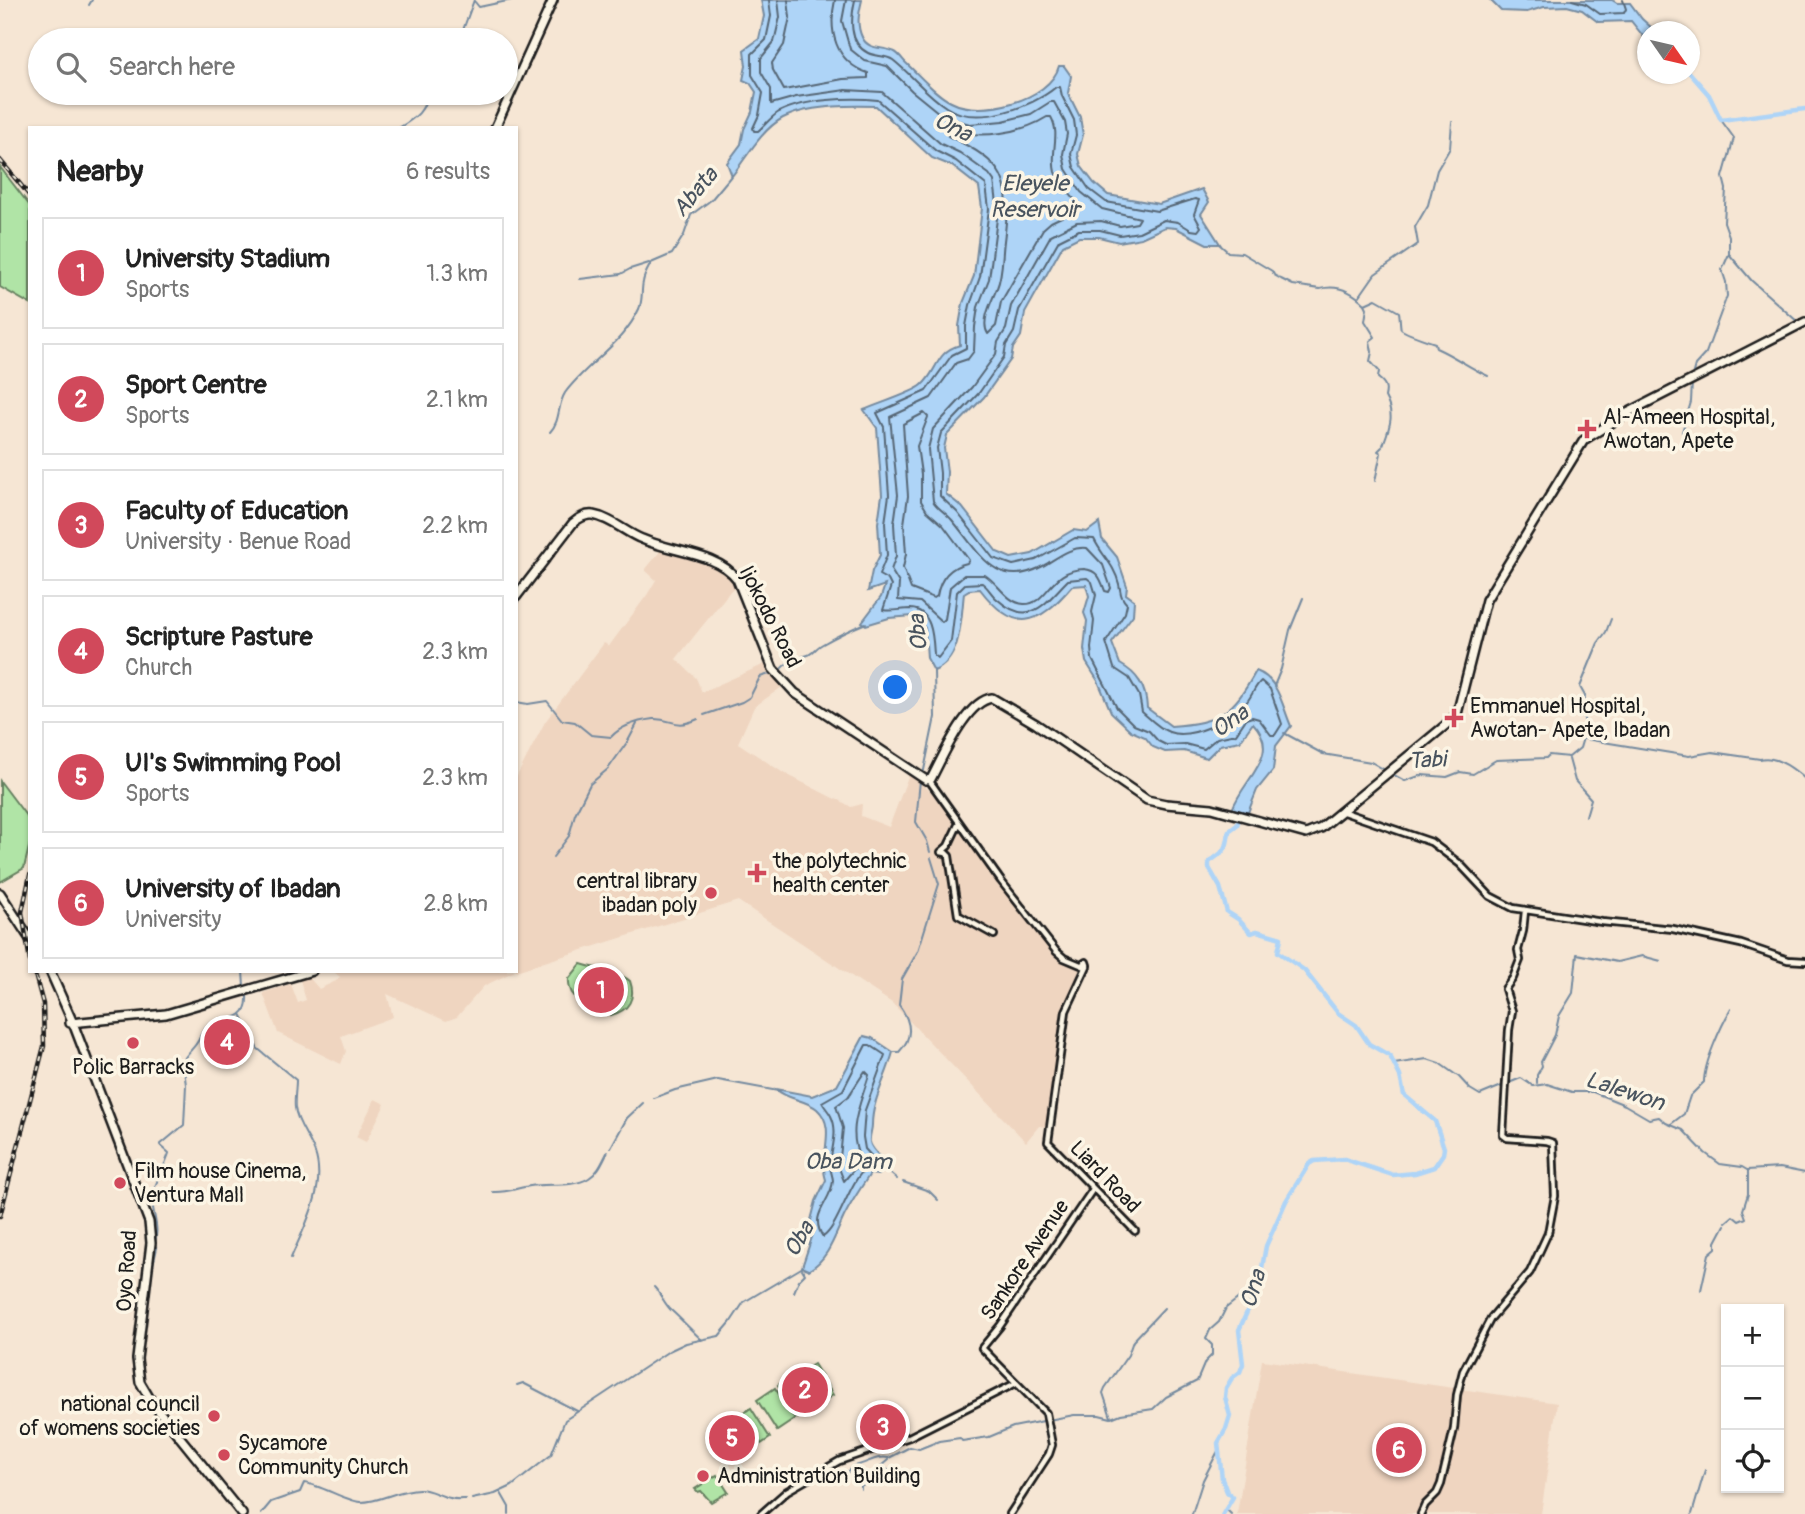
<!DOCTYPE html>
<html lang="en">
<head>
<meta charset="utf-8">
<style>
	:root { --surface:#fff; --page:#f6f6f6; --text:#222; --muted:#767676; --line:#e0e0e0; --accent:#d1495b }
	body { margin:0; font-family:Pangolin,sans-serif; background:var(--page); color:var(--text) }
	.controls { position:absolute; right:21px; bottom:21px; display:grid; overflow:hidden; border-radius:0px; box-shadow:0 2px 5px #0004 }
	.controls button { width:63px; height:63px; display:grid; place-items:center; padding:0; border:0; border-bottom:2px solid var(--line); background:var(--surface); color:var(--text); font:35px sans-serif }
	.compass { position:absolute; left:1637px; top:21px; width:63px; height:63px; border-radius:50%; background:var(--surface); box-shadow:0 2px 5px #0004; rotate:124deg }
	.you { position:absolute; left:896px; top:688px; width:24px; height:24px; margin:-18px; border:5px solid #fff; border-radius:50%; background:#1a73e8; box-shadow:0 0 0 10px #1a73e833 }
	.badge { display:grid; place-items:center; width:46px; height:46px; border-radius:50%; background:var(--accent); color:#fff; font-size:23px; font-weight:700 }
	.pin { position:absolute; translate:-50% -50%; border:4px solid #fff; box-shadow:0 2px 7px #0006 }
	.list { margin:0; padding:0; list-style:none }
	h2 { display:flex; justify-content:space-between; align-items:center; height:91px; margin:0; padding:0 28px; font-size:30px }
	h2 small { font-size:23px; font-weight:400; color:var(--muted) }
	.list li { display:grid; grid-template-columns:46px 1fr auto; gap:21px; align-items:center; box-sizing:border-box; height:112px; margin:0 14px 14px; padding:0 14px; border:2px solid var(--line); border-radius:0px }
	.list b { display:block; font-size:26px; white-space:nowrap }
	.list p { margin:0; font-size:23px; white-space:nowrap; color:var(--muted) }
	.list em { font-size:23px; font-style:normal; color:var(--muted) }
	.icon { flex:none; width:38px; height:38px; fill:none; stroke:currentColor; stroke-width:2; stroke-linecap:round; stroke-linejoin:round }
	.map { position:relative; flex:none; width:1805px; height:1514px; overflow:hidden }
	.search { position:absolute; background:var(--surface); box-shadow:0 2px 5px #0004; left:28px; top:28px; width:490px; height:77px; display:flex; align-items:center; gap:18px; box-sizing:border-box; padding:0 24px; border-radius:38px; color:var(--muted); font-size:26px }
	.panel { position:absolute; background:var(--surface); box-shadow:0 2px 5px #0004; left:28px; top:126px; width:490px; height:847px; border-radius:0px }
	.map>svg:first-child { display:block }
</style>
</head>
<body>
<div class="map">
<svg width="1805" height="1514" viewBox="0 0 1805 1514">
	<rect width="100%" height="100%" fill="#f6e6d4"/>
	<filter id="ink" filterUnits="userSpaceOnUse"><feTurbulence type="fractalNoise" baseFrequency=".0143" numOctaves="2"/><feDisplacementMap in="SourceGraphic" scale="14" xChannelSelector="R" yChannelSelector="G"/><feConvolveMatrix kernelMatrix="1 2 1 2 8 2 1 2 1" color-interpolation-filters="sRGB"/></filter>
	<g filter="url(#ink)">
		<!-- built -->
		<path fill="#efd5c0" d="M662 549 715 564 732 577 737 586 731 590 676 659 696 678 702 692 765 664 782 687 754 707 738 743 782 772 835 799 836 798 851 807 862 804 861 816 889 827 909 774 930 791 934 790 986 866 1052 951 1056 955 1081 967 1061 1018 1047 1127 1039 1126 1026 1142 892 1003 738 901 516 971V778L545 722 604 643 609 646 647 595 656 580 645 570Z
			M333 971H515L484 986 457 1017 446 1021 387 994 393 1017 341 1036 346 1051 341 1064 278 1033 263 993 291 984 298 1003 306 1000 299 977 307 975 319 989 336 981 340 977Z
			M375 1099 385 1104 366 1142 356 1137Z
			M1262 1360 1557 1403 1541 1514H1237Z"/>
		<!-- green -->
		<path fill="#b0e4a6" stroke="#668061" stroke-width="2" d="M0 167 30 206V304L0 287Z
			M0 781 30 821V843L24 868 0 882Z
			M581 964C597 969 616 970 630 981 636 998 629 1011 611 1015V1011C593 1006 567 1003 569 979Z
			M814 1364 833 1395 798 1418 778 1385Z
			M775 1388 795 1419 777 1431 757 1400Z
			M751 1408 770 1438 761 1444 742 1414Z
			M717 1475 728 1492 711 1502 701 1491 698 1492 695 1489Z"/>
		<!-- water -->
		<path fill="#aed4f7" stroke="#748a9f" stroke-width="2" d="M761 0H862C859 13 856 24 862 37 868 51 884 46 895 52 899 54 903 60 906 63 920 76 935 94 951 102 981 118 1050 100 1059 66H1064L1071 76 1068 93 1080 117 1083 135 1078 154 1081 166 1094 183 1108 195 1159 204 1202 189 1209 202 1201 214 1220 244H1207L1176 228 1165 227 1141 238 1119 242 1099 237H1079L1063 245 1025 313 1021 336 1013 348 1011 359 984 397 947 435 944 448 947 472 946 494 962 507 997 552 1011 558 1032 554 1073 530 1087 532 1099 523 1102 539 1117 557 1127 586 1126 594 1134 600 1133 615 1112 643 1120 664C1138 674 1146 687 1147 708L1171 726C1219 723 1233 713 1256 671 1279 679 1282 706 1291 726L1276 746 1273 770 1257 790 1247 815 1232 810C1243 778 1283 755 1253 723L1240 741 1220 745 1207 758 1184 751 1165 752 1153 747 1145 737 1131 731 1111 712 1098 681 1086 662 1084 649 1087 621 1084 613 1089 596 1086 585 1072 586C1038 626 1015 635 980 589L969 590 964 593C961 618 962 660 934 671L927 658 925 628 913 616 889 618 866 625 862 622 881 597 885 585 868 591 872 571 880 555 878 523 882 495 877 428 864 410C877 404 913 393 922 385 938 371 935 352 960 345L959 326 963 303 974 276 982 208 979 187 952 166 932 158 876 106C849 105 808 105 783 118 762 129 746 158 732 176L727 163 741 144 744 129 752 112 756 92 750 83 743 80 746 66 744 50 759 39 764 16Z
			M1490 0H1612L1617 3H1630L1642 19 1653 29V31L1647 32V41L1631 21 1598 22 1582 10 1567 6 1544 7 1527 12 1501 11Z
			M864 1036 872 1038 893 1052C887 1076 872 1100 872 1125 872 1131 869 1136 870 1142 872 1152 882 1153 885 1170L878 1175 870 1174C860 1189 849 1205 842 1221 834 1239 827 1260 809 1270L802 1267 814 1231 810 1224 816 1201 826 1180C818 1157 838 1128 817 1109 805 1099 787 1100 776 1089L812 1096 837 1086Z"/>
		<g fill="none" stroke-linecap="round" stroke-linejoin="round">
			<!-- shore -->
			<path stroke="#566674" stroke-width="2" d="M769 0 771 16 766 40 752 54V75L763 93 759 115 753 128 754 131H758C765 125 771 117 779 112 804 99 851 97 878 100L936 151 956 161 986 185 989 209 980 277 970 305 966 326V348L952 355 926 391 877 413 884 427 889 495 885 523 887 555 879 575 888 580 891 586 883 610C892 612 901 609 911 609 933 610 933 640 934 655L938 658 951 641 957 592 965 584 982 583C988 587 991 594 997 599 1030 629 1045 603 1068 580L1087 578 1092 582 1096 595 1092 612 1094 621 1091 648 1092 659 1117 708 1134 725 1149 731 1158 741 1166 745 1185 744 1204 749 1217 738 1236 734 1246 719 1252 717 1259 719 1271 735H1275L1282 724 1270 689 1261 681C1254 687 1252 697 1245 704 1231 720 1191 740 1169 732 1160 729 1149 718 1142 712L1139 695 1129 678 1114 668 1106 642 1125 613 1127 604C1120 597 1121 593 1119 584 1114 564 1102 556 1094 539L1075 538 1036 560 1013 565 993 558 957 512 940 496V473L937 448 941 433 979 393 1004 357 1006 345 1014 332 1019 310 1059 240 1079 230H1100L1120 235 1139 232 1164 220 1178 222 1191 230 1198 231 1201 227 1194 214 1199 200 1195 199 1157 211 1106 202 1089 189 1074 167 1071 154 1076 135 1074 120 1062 96 1060 87H1056C1031 108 976 127 946 107 926 94 912 75 893 60 886 55 876 57 868 53 848 43 851 18 855 0
				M778 0 780 17 774 42 761 58V72L771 89V104L796 97 846 90 882 92 941 144 960 153 989 174 994 181 998 211 989 279 978 307 975 327 974 351 968 359 956 363 931 398 890 417 898 495 894 524 896 556 891 570 899 583 898 600 920 602 942 622 945 619 950 587 964 575H985C998 583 1007 603 1024 604 1048 605 1050 569 1084 569 1098 570 1101 580 1105 591L1109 592 1111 588 1103 565 1087 548C1071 546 1057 558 1043 566 995 592 978 550 952 520 946 513 938 509 933 501L928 449 933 429 972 387 996 354 998 342 1006 329 1011 306 1051 235 1077 222 1101 221 1120 226 1137 223 1140 218 1102 209 1081 192 1066 169 1063 154 1067 134 1065 122 1054 102H1050L1031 114 1003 121 970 124 944 117 912 91 887 66 865 61 850 49 842 21 846 0
				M788 0 790 17 784 45 772 63 773 70 784 90 843 79 868 78V73C835 62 828 31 835 0
				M1572 0 1586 4 1600 14 1624 13 1626 9 1623 0
				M1047 117H1051C1061 135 1050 152 1055 172 1060 186 1074 196 1080 208L1051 222 1043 229 1001 302 996 326 988 334C980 322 992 301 997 288 1003 274 1002 256 1004 241 1012 179 1006 163 948 136L947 132 950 130C980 139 1020 134 1047 117Z
				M924 413 928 417 917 446 921 474V501L927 511 943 525 969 560 967 563C949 567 940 578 937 596L934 598 911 589 903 568 906 554 904 524 908 496 903 424Z
				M866 1045H870L885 1055 865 1110 863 1137 865 1149 876 1161 877 1164C874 1166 870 1167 867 1168 850 1178 839 1227 823 1237 808 1214 831 1203 833 1181 833 1176 830 1171 830 1165 831 1149 839 1132 831 1116 829 1111 824 1107 822 1102L843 1090Z
				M865 1071 869 1075C860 1106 846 1130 861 1161L844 1181 839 1168 843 1128 836 1106 848 1097Z"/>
			<!-- stream -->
			<path stroke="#748a9f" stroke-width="2" d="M475 2 479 7 512 0
				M89 5 92 0
				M456 40 463 30 474 0
				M399 128C413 119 427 111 426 93
				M1219 244 1228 252 1242 253 1272 271 1274 275 1281 279 1293 285 1320 289C1338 284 1352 291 1365 304L1376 299 1399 312C1400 317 1400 327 1401 329 1403 332 1429 341 1435 343L1436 348C1456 357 1470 368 1488 376
				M1729 254 1752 281 1799 323
				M580 279 621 274 630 269 649 263
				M1359 297 1375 274 1418 244 1415 227 1428 205 1437 170 1450 148 1452 122
				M1365 304 1367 308 1365 321 1375 337 1370 341 1372 352 1370 361 1379 371 1378 378C1386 384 1387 388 1385 397 1395 415 1390 426 1383 445
				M1692 376 1695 365 1706 353 1727 296 1726 282 1722 270 1729 254V236L1724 222 1726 189 1723 177 1734 138 1721 120
				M550 432C561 420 557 406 565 393 586 364 623 344 639 309 643 300 641 291 643 282 644 275 648 269 651 263L672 254 684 235 691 215 711 200 731 176
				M1682 432 1691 402 1692 382
				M1375 481 1381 453 1378 451 1382 447
				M779 671C790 659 793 660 808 655 812 654 816 648 821 645 835 637 851 629 866 623
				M1274 686 1281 669 1290 630 1303 598
				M516 702 528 704 547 701 562 720 575 722 591 735 611 737C621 726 638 721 653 719 673 718 674 730 698 719
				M704 715 742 702 750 697 760 677 773 673
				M1284 733 1323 754 1371 762 1385 770
				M1585 739 1689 756 1712 752 1760 759C1775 755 1794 769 1805 779
				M1569 759 1575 781 1591 799 1586 816
				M1390 773 1405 781 1422 775 1447 777 1460 772 1473 774 1496 760 1546 758 1549 755 1569 757 1580 748 1586 728 1583 714 1585 696 1580 687 1598 643 1606 632 1611 619
				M923 775 935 717 934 671
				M920 780 916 822 927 841 930 852
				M553 857 569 836 575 814 590 784 608 769 628 741 637 724
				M243 971 244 987
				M241 1014 250 1032
				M252 1036 257 1048 296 1080C296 1089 294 1099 295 1108 297 1124 310 1138 315 1153 327 1188 304 1227 291 1258
				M894 1052H899C914 1037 911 1021 899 1005L902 979 918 951 939 884 931 858
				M1394 1064 1427 1059 1439 1063 1459 1077 1470 1089 1480 1095 1521 1078 1533 1086 1547 1084 1572 1092H1593L1625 1105 1649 1119 1659 1117 1666 1123 1683 1130 1705 1153 1720 1164 1742 1167 1747 1170 1780 1168 1805 1173
				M1537 1083V1075L1542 1066 1541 1062 1555 1035 1559 1016 1573 993 1577 954 1617 962 1642 956 1661 961
				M654 1098 675 1090 718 1080 778 1091
				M1671 1124 1684 1114 1690 1096 1704 1082C1704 1063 1721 1026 1731 1009
				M611 1147 627 1118 643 1103
				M884 1168 897 1179
				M903 1182 929 1191 938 1200
				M493 1192C506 1193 517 1188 530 1186 549 1183 573 1188 589 1178 599 1172 603 1160 608 1151
				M1726 1222 1733 1216 1739 1221 1746 1218 1743 1210 1748 1194V1171
				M152 1269 157 1248 154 1245C161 1227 151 1212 152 1195 152 1191 167 1161 169 1153L160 1145 184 1125 186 1085 183 1061C186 1054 192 1050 196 1044 201 1038 201 1030 208 1025 220 1016 249 1025 247 996
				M654 1287C661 1294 665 1305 672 1311 682 1320 692 1331 702 1340
				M1701 1290 1709 1254 1716 1248V1242L1725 1225
				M794 1292 799 1280 805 1274 802 1269
				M517 1385 523 1383 577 1411
				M1111 1417 1103 1393 1105 1388 1128 1355 1133 1341 1164 1308
				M840 1480 853 1466C866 1465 875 1455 889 1458L910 1447 919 1449 939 1441 960 1438 962 1441 989 1437 1013 1427 1074 1415H1099L1111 1418 1121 1414 1153 1409 1166 1397 1197 1381 1205 1362 1212 1355V1345L1206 1339 1210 1330 1219 1322 1226 1308 1254 1286
				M861 1489V1486L888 1470 881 1466 888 1460
				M501 1493 509 1507V1514
				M472 1499 495 1494 512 1486 551 1455 565 1420 669 1351 686 1343 719 1336 730 1323 744 1302 803 1267
				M1227 1510 1231 1514
				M261 1514 271 1502 300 1492 304 1483C320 1485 345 1500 360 1502 378 1503 399 1489 419 1489 430 1489 439 1496 450 1498 455 1500 461 1499 466 1499
				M1192 1514 1203 1480 1218 1451
				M1692 1514 1705 1470"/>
			<!-- river -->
			<path stroke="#aed4f7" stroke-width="4.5" d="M1689 72 1709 95 1721 120 1805 109
				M1223 1514 1233 1497 1227 1492 1222 1479 1218 1443 1226 1429 1230 1416 1225 1397 1226 1388 1232 1378 1240 1372 1243 1364 1239 1330 1255 1294 1254 1286 1262 1268 1266 1246 1286 1201 1309 1164 1314 1161 1344 1159 1393 1175 1415 1173 1434 1167 1443 1154 1444 1148 1435 1121 1404 1095 1400 1076 1390 1056 1369 1044 1356 1025 1338 1013 1304 970 1278 952 1281 938 1257 931 1251 933 1238 919 1227 912 1220 887 1209 868V862C1224 851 1227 852 1229 831L1237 825 1241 814"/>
			<defs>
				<path id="minor" d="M929 780 1001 881 1056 951 1064 958 1083 966
					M1341 811 1431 842 1460 864 1490 896 1513 908 1602 922 1673 929 1741 944 1788 960 1805 961
					M958 825 948 846 941 852 946 853 949 856 958 915 994 935
					M1086 962 1087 965 1085 967 1083 964Z
					M1087 966 1066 1011 1048 1142 1135 1231
					M761 1514 787 1491 839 1461 909 1437 1016 1383
					M1010 1514 1049 1454 1052 1445 1046 1413 982 1348 1000 1326 1093 1189
					M1421 1514 1425 1505 1437 1493 1441 1484 1454 1429 1457 1395 1463 1371 1491 1318 1530 1272 1548 1233 1555 1196 1553 1143 1547 1141 1507 1138 1503 1135 1509 1030 1512 1011 1505 989 1513 978 1520 960 1518 950 1523 931 1525 911"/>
				<path id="major" d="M495 128 553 0
					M516 597 573 523C579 518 585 514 593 515 611 518 626 533 642 539 671 552 718 553 737 579L773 669 795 693 926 780 931 779C943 757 966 701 992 698L1036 724 1147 800 1166 804 1212 808 1306 834 1321 828 1447 724 1457 714 1486 600 1584 440 1629 412 1805 322
					M0 893 30 939
					M50 971 73 1023 149 1222 151 1243 137 1359 140 1382 153 1404 242 1514
					M70 1023 166 1014 312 971"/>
			</defs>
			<!-- minor casing -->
			<use href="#minor" stroke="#1c1c1c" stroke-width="10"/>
			<!-- major casing -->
			<use href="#major" stroke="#1c1c1c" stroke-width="12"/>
			<!-- minor -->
			<use href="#minor" stroke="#fcf5e5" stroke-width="4.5"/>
			<!-- major -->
			<use href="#major" stroke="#fcf5e5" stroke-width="7"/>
			<defs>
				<path id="rail" d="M0 160 30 196
					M30 875 22 912 30 961
					M0 1216 44 1046 43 1004 34 971"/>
			</defs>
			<!-- rail casing -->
			<use href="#rail" stroke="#1c1c1c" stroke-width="4.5"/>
			<!-- rail -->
			<use href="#rail" stroke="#fcf5e5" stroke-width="2" stroke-dasharray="5" stroke-linecap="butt"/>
		</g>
	</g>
	<!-- markers -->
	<g fill="#d1495b" stroke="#fcf5e5" stroke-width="2.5">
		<path d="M1583.5 418.5h7v7h7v7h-7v7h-7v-7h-7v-7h7z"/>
		<path d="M1450.5 707.5h7v7h7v7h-7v7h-7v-7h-7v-7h7z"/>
		<path d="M753.5 862.5h7v7h7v7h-7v7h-7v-7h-7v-7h7z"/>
		<circle cx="711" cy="893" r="7"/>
		<circle cx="133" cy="1043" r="7"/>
		<circle cx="120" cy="1183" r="7"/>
		<circle cx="214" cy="1416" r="7"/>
		<circle cx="224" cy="1455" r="7"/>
		<circle cx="703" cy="1476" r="7"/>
	</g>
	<g text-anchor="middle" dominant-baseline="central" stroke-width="7" stroke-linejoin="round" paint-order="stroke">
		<!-- poi labels -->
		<g font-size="21" fill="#1c1c1c" stroke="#fcf5e5" text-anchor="start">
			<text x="1603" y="417">Al-Ameen Hospital,<tspan x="1603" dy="24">Awotan, Apete</tspan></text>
			<text x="1470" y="706">Emmanuel Hospital,<tspan x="1470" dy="24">Awotan- Apete, Ibadan</tspan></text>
			<text x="773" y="861">the polytechnic<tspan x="773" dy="24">health center</tspan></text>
			<text x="697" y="881" text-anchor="end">central library<tspan x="697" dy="24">ibadan poly</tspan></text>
			<text x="133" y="1067" text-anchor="middle">Polic Barracks</text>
			<text x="134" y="1171">Film house Cinema,<tspan x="134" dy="24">Ventura Mall</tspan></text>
			<text x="200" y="1404" text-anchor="end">national council<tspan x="200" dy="24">of womens societies</tspan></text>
			<text x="238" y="1443">Sycamore<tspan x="238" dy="24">Community Church</tspan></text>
			<text x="717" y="1476">Administration Building</text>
		</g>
		<!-- street labels -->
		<g font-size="21" fill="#1c1c1c" stroke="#fcf5e5">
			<text transform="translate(770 617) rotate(63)">Ijokodo Road</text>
			<text transform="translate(1105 1177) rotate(46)">Liard Road</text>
			<text transform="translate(1025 1260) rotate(-56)">Sankore Avenue</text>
			<text transform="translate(127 1271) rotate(-86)">Oyo Road</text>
		</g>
		<!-- water labels -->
		<g font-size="23" font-style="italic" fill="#48535e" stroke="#fcf5e5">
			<text transform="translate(953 127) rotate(26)">Ona</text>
			<text x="1035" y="183">Eleyele<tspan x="1035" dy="26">Reservoir</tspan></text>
			<text transform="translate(695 192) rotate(-50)">Abata</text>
			<text transform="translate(918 633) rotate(-95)">Oba</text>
			<text transform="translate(1230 721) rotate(-35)">Ona</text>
			<text transform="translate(1427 760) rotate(-3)">Tabi</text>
			<text transform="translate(1625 1091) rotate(18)">Lalewon</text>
			<text x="848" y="1161">Oba Dam</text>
			<text transform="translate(799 1239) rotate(-59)">Oba</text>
			<text transform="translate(1253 1289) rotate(-73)">Ona</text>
		</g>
	</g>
</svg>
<div class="controls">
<button>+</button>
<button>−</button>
<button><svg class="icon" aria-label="locate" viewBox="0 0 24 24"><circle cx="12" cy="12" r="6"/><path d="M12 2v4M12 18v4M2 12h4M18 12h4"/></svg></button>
</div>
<svg class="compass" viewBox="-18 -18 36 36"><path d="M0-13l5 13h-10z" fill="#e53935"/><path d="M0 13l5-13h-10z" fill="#767676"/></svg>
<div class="you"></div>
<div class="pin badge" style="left:601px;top:990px">1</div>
<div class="pin badge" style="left:805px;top:1390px">2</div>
<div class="pin badge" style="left:883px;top:1427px">3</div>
<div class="pin badge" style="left:227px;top:1042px">4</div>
<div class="pin badge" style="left:732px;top:1438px">5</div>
<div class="pin badge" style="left:1399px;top:1450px">6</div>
<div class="search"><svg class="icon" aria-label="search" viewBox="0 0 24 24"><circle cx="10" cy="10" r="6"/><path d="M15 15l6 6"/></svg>Search here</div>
<section class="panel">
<h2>Nearby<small>6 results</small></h2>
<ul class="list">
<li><span class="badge">1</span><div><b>University Stadium</b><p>Sports</p></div><em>1.3 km</em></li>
<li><span class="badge">2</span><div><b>Sport Centre</b><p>Sports</p></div><em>2.1 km</em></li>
<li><span class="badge">3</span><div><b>Faculty of Education</b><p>University · Benue Road</p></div><em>2.2 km</em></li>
<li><span class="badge">4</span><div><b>Scripture Pasture</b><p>Church</p></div><em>2.3 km</em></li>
<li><span class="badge">5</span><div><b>UI's Swimming Pool</b><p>Sports</p></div><em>2.3 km</em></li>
<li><span class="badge">6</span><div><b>University of Ibadan</b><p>University</p></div><em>2.8 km</em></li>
</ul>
</section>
</div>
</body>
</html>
